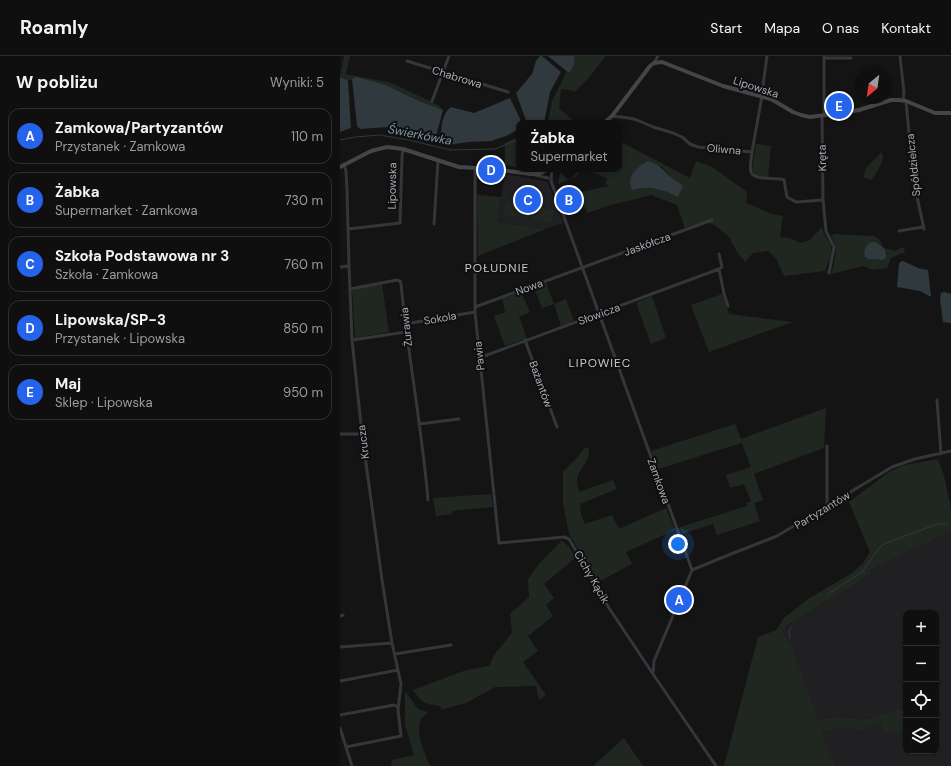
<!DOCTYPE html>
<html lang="pl">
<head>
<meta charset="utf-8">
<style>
	:root { --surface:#0f0f10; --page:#181819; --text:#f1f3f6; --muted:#9b9c9f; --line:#2f2f30; --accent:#2563eb }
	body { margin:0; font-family:"DM Sans",sans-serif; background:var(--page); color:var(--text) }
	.controls { position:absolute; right:12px; bottom:12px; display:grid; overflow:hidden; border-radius:8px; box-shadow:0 1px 3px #0004 }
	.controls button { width:36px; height:36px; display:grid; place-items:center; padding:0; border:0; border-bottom:1px solid var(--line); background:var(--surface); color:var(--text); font:20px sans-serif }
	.compass { position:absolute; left:515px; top:12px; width:36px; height:36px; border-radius:50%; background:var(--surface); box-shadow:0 1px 3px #0004; rotate:209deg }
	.you { position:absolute; left:338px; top:488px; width:14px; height:14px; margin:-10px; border:3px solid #fff; border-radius:50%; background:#1a73e8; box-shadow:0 0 0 6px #1a73e833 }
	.badge { display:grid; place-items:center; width:26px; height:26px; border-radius:50%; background:var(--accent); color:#fff; font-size:13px; font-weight:700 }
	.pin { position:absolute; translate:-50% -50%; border:2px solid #fff; box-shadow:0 1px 4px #0006 }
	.popup { position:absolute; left:176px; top:64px; width:106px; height:52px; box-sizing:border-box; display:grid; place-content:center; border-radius:8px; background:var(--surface); filter:drop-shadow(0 1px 3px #0005); font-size:13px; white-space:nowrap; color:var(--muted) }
	.popup b { font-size:15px; color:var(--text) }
	.popup::after { content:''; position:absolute; left:50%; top:100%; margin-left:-8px; border:8px solid transparent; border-top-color:var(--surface) }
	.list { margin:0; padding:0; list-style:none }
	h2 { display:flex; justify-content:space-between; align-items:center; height:52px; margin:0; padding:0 16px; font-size:17px }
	h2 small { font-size:13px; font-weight:400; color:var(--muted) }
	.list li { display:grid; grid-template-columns:26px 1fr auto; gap:12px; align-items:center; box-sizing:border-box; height:56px; margin:0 8px 8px; padding:0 8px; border:1px solid var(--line); border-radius:12px }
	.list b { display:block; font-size:15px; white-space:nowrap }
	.list p { margin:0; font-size:13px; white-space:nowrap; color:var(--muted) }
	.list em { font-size:13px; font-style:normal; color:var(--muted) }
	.icon { flex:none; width:22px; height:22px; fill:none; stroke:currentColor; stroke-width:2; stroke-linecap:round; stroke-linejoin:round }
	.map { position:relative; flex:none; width:611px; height:710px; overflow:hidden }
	header { display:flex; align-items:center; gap:24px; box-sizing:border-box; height:56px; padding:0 20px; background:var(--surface); border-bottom:1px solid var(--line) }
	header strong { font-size:19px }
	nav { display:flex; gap:22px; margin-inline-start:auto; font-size:14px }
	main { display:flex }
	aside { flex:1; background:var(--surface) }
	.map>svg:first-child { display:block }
</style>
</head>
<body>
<header>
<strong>Roamly</strong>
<nav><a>Start</a><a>Mapa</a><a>O nas</a><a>Kontakt</a></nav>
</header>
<main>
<aside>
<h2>W pobliżu<small>Wyniki: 5</small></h2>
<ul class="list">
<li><span class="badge">A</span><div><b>Zamkowa/Partyzantów</b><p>Przystanek · Zamkowa</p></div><em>110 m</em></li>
<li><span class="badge">B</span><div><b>Żabka</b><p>Supermarket · Zamkowa</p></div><em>730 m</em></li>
<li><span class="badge">C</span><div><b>Szkoła Podstawowa nr 3</b><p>Szkoła · Zamkowa</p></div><em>760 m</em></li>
<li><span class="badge">D</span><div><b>Lipowska/SP-3</b><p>Przystanek · Lipowska</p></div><em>850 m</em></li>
<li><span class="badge">E</span><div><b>Maj</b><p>Sklep · Lipowska</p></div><em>950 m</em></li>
</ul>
</aside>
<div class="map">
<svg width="611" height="710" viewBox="0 0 611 710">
	<rect width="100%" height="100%" fill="#141415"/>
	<!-- built -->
	<path fill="#202022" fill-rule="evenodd" d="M165 118 205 125 208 127 223 167 206 173 157 166Z
		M611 475V710H496L480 676 497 673 521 674 541 666 566 671 564 655 556 653 528 663 499 661 478 663 463 624 442 576 449 568 532 518 530 514ZM566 557H596V695H566Z"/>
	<!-- green -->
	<path fill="#202721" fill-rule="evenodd" d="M4 0H10L6 18 52 27 100 50 102 54 79 45 46 29 16 22 8 25 0 21Z
		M234 0H266L247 24 236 35 221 33 219 53 237 67H208L212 45 227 15 229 17 235 3Z
		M179 80V112L165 109V87Z
		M279 85 350 122 356 105 372 111 407 136 406 147 432 158 443 160 440 181 450 182 460 187 470 184 481 172 483 173C483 180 489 183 491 190 493 198 487 208 485 215L444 220 436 203 428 195 413 197 405 206 397 196 389 181 376 170 365 165 345 172 337 149 311 139 288 145 277 147 247 157 240 140 241 136 269 130 266 128 267 122 251 116H239L236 121 218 128 221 113H279ZM321 110 332 123 338 126V141L318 132 302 131Z
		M416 88 431 90 428 121C421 120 415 121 412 114Z
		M542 96C545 106 537 116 531 124L523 121 526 112Z
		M137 139 161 141 157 166 206 173 138 200Z
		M166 146 188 150 186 162 164 159Z
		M192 150 214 154 212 166 190 163Z
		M494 178 534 180 539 183 543 190 535 186 529 203 539 204 547 198 545 192 554 195 564 191 565 196 551 202 547 212 533 214 523 210 491 218C495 205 499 191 491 180Z
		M206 227 214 248 226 243 234 265 221 270 214 248 202 252 194 231Z
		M42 228 49 276 15 282 12 234Z
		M181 236 190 256 179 261 187 282 165 290 154 260 165 256 162 243Z
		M382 238 389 258 453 266 369 296 351 249Z
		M312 240 326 282 311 288 296 247Z
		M486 352 484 392 414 418 423 444 414 447 420 465 377 479 373 468 342 478 340 471 407 450 406 447 411 445 404 428 390 432 386 419 411 411 402 387 318 413 311 395 395 368 401 383Z
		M246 391 249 393C250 406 239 412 237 423 237 427 238 432 239 436L273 424 277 433 240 448 241 458 245 468 272 459 279 473 326 452 335 474 286 496 292 508 258 526 229 478 223 447V416C227 412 231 408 235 404 239 400 241 395 246 391Z
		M598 403 604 420 611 452V475L530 514 532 518 449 568 442 576 452 592 478 663 499 661 528 663 556 653 564 655 566 671C560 678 553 677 544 676L541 666 521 674 497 673 481 676 496 710H384L418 581 436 574 444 562 468 543 512 517 523 507 530 496 509 446 549 416 564 409Z
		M151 438 153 451 112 455V458L96 460 93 442Z
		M222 484 229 491 236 501 204 528 214 542 206 549 213 560 188 580 198 595 183 606 206 639 199 644 196 630 155 631 126 647 101 654 100 650C84 647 82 648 73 634L126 614 149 610 154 599 172 577 170 558 189 541 188 523 199 508Z
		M65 635 78 653 88 656C85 659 81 662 80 666 76 679 85 698 90 710H51L52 704 74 699 65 669Z
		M284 682 303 710H253Z"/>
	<!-- water -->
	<path fill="#30393e" d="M200 0H202L221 16 210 36 204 67H187L176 37 192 18 196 5Z
		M208 0H234C236 6 233 12 229 17Z
		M0 21 8 25 11 72 0 76Z
		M16 21 46 29 79 45 103 54 95 84H90L47 71 20 73 17 70 12 23Z
		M170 42 182 67H179V73L166 80 151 85 129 86 108 89 101 86C101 75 101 58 111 51L134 57Z
		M308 105C320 108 323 115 332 122 336 125 340 127 343 130L338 141C321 133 311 129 292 134 286 120 296 112 308 105Z
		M535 186C542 190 547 192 546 201L543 204 529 203 525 201C523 195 525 192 529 187Z
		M563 205 578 212 588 214 591 240H589L580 235 557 231 559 208 560 206Z
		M604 236 611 238V267L603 266 600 243 601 237Z"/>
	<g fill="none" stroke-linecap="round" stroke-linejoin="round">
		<!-- stream -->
		<path stroke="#30393e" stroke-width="1" d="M0 84 15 81 39 79 69 84 110 94 155 93 179 83
			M488 538 522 516 540 491 546 487 597 468H606
			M450 582 449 576 451 572"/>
		<!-- street -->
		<path stroke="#35363a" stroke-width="3" d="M560 0 564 37 563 44
			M484 2H511
			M67 5 168 36
			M314 7 318 0
			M421 40 423 30 427 0
			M92 45 109 0
			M566 45 573 122 584 173
			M272 60 289 62 297 64 313 71 333 77 342 81 350 88 358 91 412 96C412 101 409 110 411 116 414 125 436 121 444 124L447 141 456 146 483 144
			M482 60 483 144 486 175 494 191 489 217
			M484 60V0
			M412 96 422 40
			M4 109 6 115 7 134 9 210 12 284 22 378 42 524 52 587 61 628 58 654 61 680 6 691
			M135 113V256L159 487 224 481 229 483 269 552 313 618
			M212 113 211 125 352 514 314 605 313 618 376 710
			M195 119 208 122
			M94 168 98 105
			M8 173 60 167 62 101 63 93
			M559 175 583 171
			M379 198 382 211 379 213
			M0 211 9 210
			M10 233 57 224 60 225 61 228C68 300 82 372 88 444
			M135 251 372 164
			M65 268 135 256
			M12 284 66 276
			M185 284 217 371
			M139 302 379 213 384 238 388 250
			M597 344 601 398
			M79 368 119 363
			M0 378H22
			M487 390V450
			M352 514 386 500 437 480 552 411 575 403 611 395
			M0 560 3 559
			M0 591 52 587
			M55 598 111 589
			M0 625 58 614
			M0 659 54 649 58 651
			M0 672 12 710"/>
		<!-- secondary -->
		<path stroke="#434549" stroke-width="4" d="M264 67 272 60 310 10 314 7 322 6 383 30 431 43 453 56 461 59 470 61 501 57 519 54 551 44H559L566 45 595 57H611
			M0 111 31 95 47 91 63 93 119 111 152 113 191 118H199L208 113"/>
	</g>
	<g text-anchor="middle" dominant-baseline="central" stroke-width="4" stroke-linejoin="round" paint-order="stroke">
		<!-- street labels -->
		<g font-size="11" fill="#a7acb4" stroke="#0f0f10">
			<text transform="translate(117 21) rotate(17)">Chabrowa</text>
			<text transform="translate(416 31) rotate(18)">Lipowska</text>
			<text transform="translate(384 93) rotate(5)">Oliwna</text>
			<text transform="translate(482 102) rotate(-91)">Kręta</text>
			<text transform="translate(573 109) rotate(-96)">Spółdzielcza</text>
			<text transform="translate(52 130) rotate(-89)">Lipowska</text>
			<text transform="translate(307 188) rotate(-20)">Jaskółcza</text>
			<text transform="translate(189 231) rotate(-20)">Nowa</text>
			<text transform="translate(259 258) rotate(-20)">Słowicza</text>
			<text transform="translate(100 262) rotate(-10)">Sokola</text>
			<text transform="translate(66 271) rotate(-96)">Żurawia</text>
			<text transform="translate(139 300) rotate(-96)">Pawia</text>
			<text transform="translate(201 328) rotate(70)">Bażantów</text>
			<text transform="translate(23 386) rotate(-97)">Krucza</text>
			<text transform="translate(319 425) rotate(70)">Zamkowa</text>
			<text transform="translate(482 454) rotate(-31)">Partyzantów</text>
			<text transform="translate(252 521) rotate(60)">Cichy Kącik</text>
		</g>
		<!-- water labels -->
		<g font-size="12" font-style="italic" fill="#829bab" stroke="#0f0f10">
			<text transform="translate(80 79) rotate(11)">Świerkówka</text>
		</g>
		<!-- neighbourhood labels -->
		<g font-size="12" letter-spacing="1" fill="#c7cad0" stroke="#0f0f10">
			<text x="157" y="212">POŁUDNIE</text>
			<text x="260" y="307">LIPOWIEC</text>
		</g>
	</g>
</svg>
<div class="controls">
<button>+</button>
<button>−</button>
<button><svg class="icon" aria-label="locate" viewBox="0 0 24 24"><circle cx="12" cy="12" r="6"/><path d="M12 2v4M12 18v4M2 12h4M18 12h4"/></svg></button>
<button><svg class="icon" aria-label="layers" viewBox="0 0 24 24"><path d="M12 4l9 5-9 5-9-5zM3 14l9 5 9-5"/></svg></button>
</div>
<svg class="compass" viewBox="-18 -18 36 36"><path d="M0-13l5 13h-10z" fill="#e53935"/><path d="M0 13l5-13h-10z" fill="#9b9c9f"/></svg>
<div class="you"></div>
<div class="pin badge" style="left:339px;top:544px">A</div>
<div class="pin badge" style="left:229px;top:144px">B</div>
<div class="popup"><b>Żabka</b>Supermarket</div>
<div class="pin badge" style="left:188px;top:144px">C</div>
<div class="pin badge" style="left:151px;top:114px">D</div>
<div class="pin badge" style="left:499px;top:50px">E</div>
</div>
</main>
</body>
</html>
